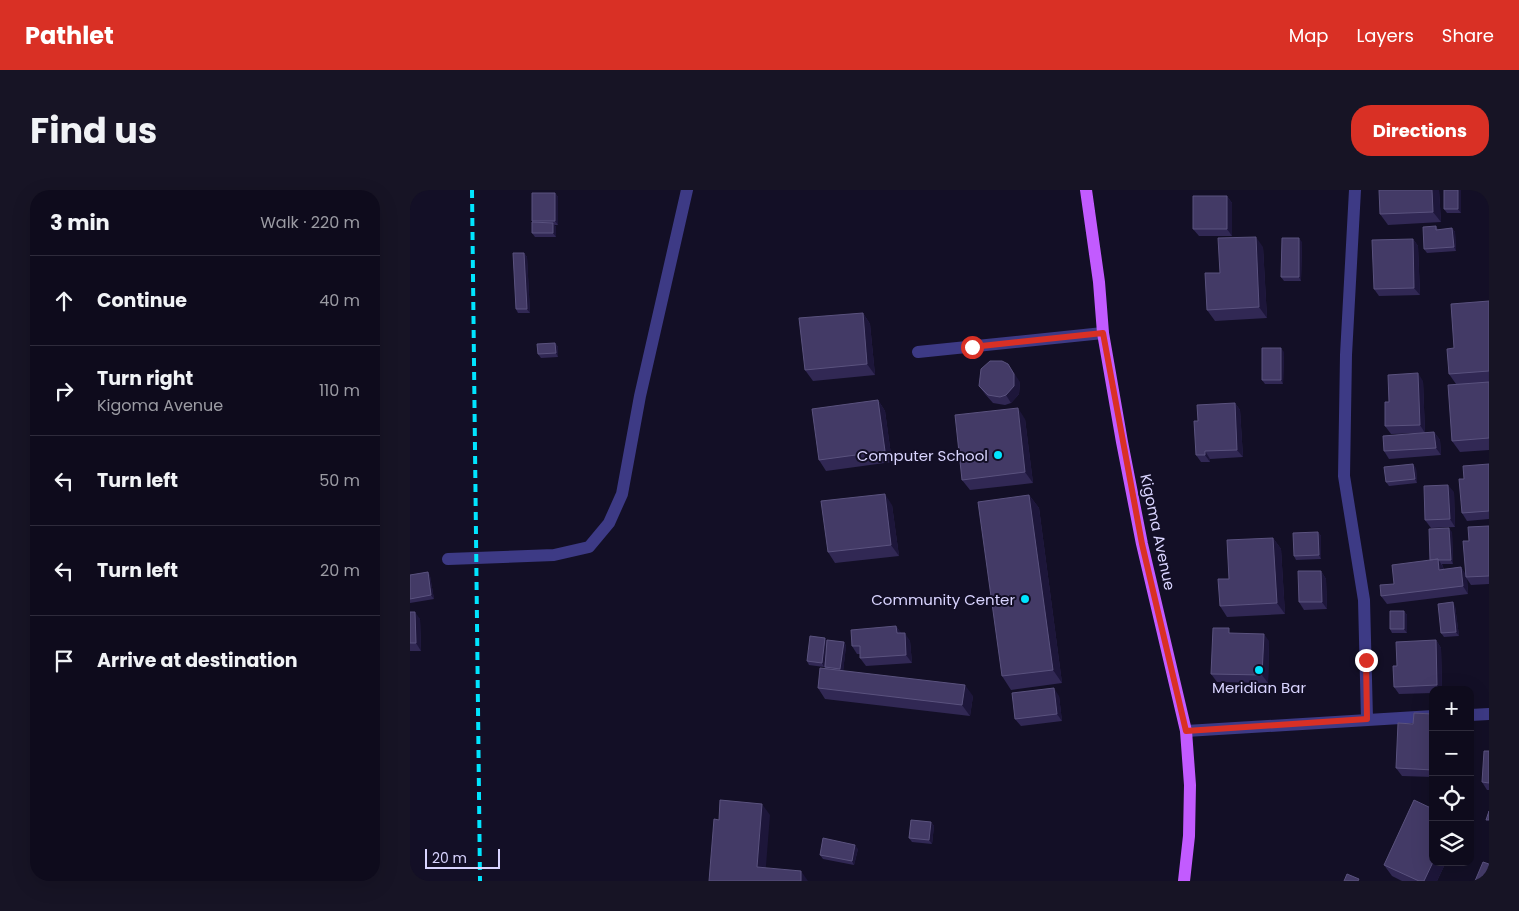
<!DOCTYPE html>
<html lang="en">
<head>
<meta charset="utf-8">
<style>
	:root { --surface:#0e0b1c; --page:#171425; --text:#f1f3f6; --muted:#9b9ba3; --line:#2e2b3b; --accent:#d93025 }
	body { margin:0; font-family:Poppins,sans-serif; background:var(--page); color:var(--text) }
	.controls { position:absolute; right:15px; bottom:15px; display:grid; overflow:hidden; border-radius:10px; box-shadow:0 5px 20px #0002 }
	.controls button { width:45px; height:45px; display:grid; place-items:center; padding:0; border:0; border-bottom:1px solid var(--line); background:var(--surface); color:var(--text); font:25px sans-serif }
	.scale { position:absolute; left:15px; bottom:12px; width:75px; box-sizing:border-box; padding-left:5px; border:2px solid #d9d4ff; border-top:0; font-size:14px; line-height:18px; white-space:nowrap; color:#d9d4ff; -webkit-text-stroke:4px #130f26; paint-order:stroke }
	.stop { position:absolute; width:15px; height:15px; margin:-11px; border:4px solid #d93025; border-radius:50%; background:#fff }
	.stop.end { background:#d93025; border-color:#fff; box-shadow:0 1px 5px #0008 }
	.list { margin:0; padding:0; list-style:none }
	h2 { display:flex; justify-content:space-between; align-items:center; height:65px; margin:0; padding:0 20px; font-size:21px }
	h2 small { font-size:16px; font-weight:400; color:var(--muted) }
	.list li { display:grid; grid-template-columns:32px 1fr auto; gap:15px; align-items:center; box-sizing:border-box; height:90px; padding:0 20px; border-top:1px solid var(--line) }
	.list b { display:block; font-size:19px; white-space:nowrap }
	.list p { margin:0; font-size:16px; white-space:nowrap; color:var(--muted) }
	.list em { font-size:16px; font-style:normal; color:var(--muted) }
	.icon { flex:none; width:28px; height:28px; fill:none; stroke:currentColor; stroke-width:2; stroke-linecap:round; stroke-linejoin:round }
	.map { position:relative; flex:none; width:1079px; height:691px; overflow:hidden; border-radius:20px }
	header { display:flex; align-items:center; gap:30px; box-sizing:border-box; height:70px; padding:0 25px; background:var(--accent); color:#fff }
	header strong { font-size:24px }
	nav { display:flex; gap:28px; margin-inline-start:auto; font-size:18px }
	.intro { display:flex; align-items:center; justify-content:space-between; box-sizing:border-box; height:120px; padding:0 30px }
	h1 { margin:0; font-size:35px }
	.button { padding:12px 22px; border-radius:20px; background:var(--accent); color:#fff; font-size:18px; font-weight:700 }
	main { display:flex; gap:30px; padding:0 30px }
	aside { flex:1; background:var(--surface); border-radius:20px; box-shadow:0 5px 20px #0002 }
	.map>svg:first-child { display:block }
</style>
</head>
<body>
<header>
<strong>Pathlet</strong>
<nav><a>Map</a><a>Layers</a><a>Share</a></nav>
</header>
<div class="intro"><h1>Find us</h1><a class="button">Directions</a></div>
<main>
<aside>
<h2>3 min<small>Walk · 220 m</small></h2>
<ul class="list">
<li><svg class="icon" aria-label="ahead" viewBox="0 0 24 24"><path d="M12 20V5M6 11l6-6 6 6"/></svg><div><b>Continue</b></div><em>40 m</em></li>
<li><svg class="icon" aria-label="right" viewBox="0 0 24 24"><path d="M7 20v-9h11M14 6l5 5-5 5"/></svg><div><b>Turn right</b><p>Kigoma Avenue</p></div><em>110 m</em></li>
<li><svg class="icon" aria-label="left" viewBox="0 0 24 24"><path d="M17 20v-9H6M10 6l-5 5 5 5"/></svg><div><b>Turn left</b></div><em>50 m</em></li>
<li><svg class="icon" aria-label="left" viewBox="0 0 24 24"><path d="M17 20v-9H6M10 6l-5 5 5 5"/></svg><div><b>Turn left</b></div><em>20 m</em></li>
<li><svg class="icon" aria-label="arrive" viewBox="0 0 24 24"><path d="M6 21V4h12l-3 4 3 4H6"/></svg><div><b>Arrive at destination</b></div></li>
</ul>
</aside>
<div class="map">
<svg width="1079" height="691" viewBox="0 0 1079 691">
	<rect width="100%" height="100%" fill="#130f26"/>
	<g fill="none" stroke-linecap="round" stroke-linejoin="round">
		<!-- service -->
		<path stroke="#3d3a85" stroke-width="12" d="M508 162 693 143"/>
		<!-- minor -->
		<path stroke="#3d3a85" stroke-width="12" d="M945 0 936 165 934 286 954 410 957 529
			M38 369 144 365 179 357 199 333 212 304 230 206 277 0
			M1060 525 1079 524
			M776 541 1023 526"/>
		<!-- primary -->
		<path stroke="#c25bff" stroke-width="12" d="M676 0 689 92 693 143 712 252 732 354 776 541 780 595 779 646 774 691"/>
		<!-- rail -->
		<path stroke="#00e5ff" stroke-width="4" stroke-dasharray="8 6" stroke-linecap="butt" d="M62 0 70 691"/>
	</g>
	<!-- wall -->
	<path fill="#312854" d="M1029 0 1031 32 978 35 970 24Z
		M1034 0H1051V23H1037L1034 19Z
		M145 3 148 7V35H144L146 37V47H125L122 43V31Z
		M817 6 822 13V46H789L783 39Z
		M1026 36 1028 40 1042 38 1045 42 1046 61 1017 63 1014 59Z
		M1003 49 1008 56 1010 105 969 106 964 99Z
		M892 52 891 91H874L871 87Z
		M853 57 857 128 805 131 797 120Z
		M114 63 117 67 120 123H108L106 119Z
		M1079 111V260L1050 262 1042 251 1046 194 1039 184 1044 158Z
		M453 123 460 134 465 185 403 191 395 180Z
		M145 153 148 157V167L131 168 128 164Z
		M874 162 873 194H855L852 190Z
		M1013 191 1015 243 981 244 975 236 979 212Z
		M610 192 609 204 601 213 595 215 583 213 575 204 569 196Z
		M468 210 475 221 482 272 416 281 409 270Z
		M825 213 830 220 833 267 800 269V272H791L786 265 788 231Z
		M615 229 623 293 560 300 552 290Z
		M1024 242 1030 250 1031 265 979 269 974 261Z
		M1079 274V329L1057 331 1052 323 1054 289Z
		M1006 278 1007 293 979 296 976 292Z
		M1044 302 1045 337 1021 338 1015 330Z
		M619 305 629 318 652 493 601 500 592 486Z
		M482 315 489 366 425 373 418 362Z
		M1079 336V394L1061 395 1057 389 1058 404 977 414 971 406 1020 370 1042 342 1043 374H1032L1033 377 1034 379 1051 377 1055 384 1059 351Z
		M908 342 911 346V369L886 370 884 366Z
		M863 348 871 359 875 424 817 427 810 416Z
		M911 381 916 389 917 419 894 420 889 412Z
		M18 382 20 386 24 409 0 413V385Z
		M1045 416 1049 446 1034 447 1031 443Z
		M994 421 997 425V443H982L980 439Z
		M0 422 10 429 11 461H0Z
		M486 436 491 443 500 451 502 473 456 476 450 468V464H447L442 456Z
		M822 443 859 451 858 493 807 492 801 484Z
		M415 448 417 451 434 452 436 456 433 481 563 506 560 526 415 509 408 498 416 479 414 477 399 475 397 471Z
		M1026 450 1031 458 1032 500H1023V503L989 504 984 497Z
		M649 506 652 531 611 536 605 529Z
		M1022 524 1023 526V587L992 586 986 578 1003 534Z
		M1079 561V600H1077L1072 592Z
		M521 632 524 636 522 654 502 652 499 648Z
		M448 659 444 675 413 669 410 665Z
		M1023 672H1036L1027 691H992L982 686 974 675Z"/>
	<!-- shaded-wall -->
	<path fill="#1d163a" d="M1022 0H1029L1031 32 1023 22Z
		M1048 0H1051V23L1048 19Z
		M145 3 148 7V35L145 31Z
		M817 6 822 13V46L817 39Z
		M143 33 146 37V47L143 43Z
		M1042 38 1045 42 1046 61 1044 57Z
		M846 47 853 57 857 128 849 117Z
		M889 48 892 52 891 91 889 87Z
		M1003 49 1008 56 1010 105 1004 98Z
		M114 63 117 67 120 123 117 119Z
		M453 123 460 134 465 185 457 174Z
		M145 153 148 157V167L146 163Z
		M871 158 874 162 873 194 871 190Z
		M598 174 610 192 609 204 601 213 596 205Z
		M1008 183 1013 191 1015 243 1010 235Z
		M468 210 475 221 482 272 475 261Z
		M825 213 830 220 833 267 827 260Z
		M608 218 615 229 623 293 615 282Z
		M1024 242 1030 250 1031 265 1026 258Z
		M795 261 800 269V272L795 265Z
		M1003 274 1006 278 1007 293 1005 289Z
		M1038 295 1044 302 1045 337 1040 329Z
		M475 304 482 315 489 366 481 355Z
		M619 305 629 318 652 493 643 480Z
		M1039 338 1042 342 1043 374 1041 370Z
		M908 342 911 346V369L909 365Z
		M863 348 871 359 875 424 867 413Z
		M1028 369 1033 377 1035 387 1029 380Z
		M1051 377 1056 385V387L1057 389 1058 404 1053 396Z
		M911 381 916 389 917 419 912 412Z
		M18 382 20 386 24 409 21 405Z
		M1043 412 1045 416 1049 446 1046 442Z
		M994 421 997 425V443L994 439Z
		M5 422 10 429 11 461 6 453Z
		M486 436 492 444 487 443Z
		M495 443 500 451 502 473 496 465Z
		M854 444 859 451 858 493 852 485Z
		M415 448 418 452 414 477 412 473Z
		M1026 450 1031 458 1032 500H1030L1027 495Z
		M434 452 436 456 433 483 430 479Z
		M555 495 563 506 560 526 552 515Z
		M644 498 649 506 652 531 647 524Z
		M352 614 360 625 355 688 347 677Z
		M521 632 524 636 522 654 519 650Z
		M445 655 448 659 444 675 442 671Z
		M1023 672H1036L1027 691H1014Z
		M391 681 398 691H391Z"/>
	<!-- building -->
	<path fill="#433a66" stroke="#5a527e" d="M969 0H1022L1023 22 970 24Z
		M1034 0H1048V19H1034Z
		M122 3H145V31H122Z
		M783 6H817V39H783Z
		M122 32 143 33V43H122Z
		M1026 36V40L1042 38 1044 57 1014 59 1013 37Z
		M846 47 849 117 797 120 795 83H810L808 48Z
		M872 48H889V87H871Z
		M1003 49 1004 98 964 99 962 50Z
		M103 63H114L117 119H106Z
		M1079 111V181L1039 184 1037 159 1044 158 1041 114Z
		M453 123 457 174 395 180 389 128Z
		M145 153 146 163 128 164 127 154Z
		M852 158H871V190H852Z
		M580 171H592L598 174 604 184V196L596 205 590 207 578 205 569 196 571 179Z
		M1008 183 1010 235 975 236V212H979L978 185Z
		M1079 192V248L1042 251 1038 195Z
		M468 210 475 261 409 270 402 219Z
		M825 213 827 260 795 261V265H786L784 231H788L787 215Z
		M608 218 615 282 552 290 545 225Z
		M1024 242 1026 258 974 261 973 246Z
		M1003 274 1005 289 976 292 974 277Z
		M1079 274V321L1052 323 1049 289H1054L1053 276Z
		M1038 295 1040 329 1015 330 1014 296Z
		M475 304 481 355 418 362 411 311Z
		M619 305 643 480 592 486 568 312Z
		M1079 336V386L1056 387 1053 351H1059L1058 337Z
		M1039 338 1041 370H1028V369L1020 370 1019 339Z
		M908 342 909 365 884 366 883 343Z
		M863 348 867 413 810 416 808 389H819L817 350Z
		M1028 369 1029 380 1051 377 1053 396 971 406 970 395 984 394 982 375Z
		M888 381H911L912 412H889Z
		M18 382 21 405 0 409V385Z
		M1043 412 1046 442 1031 443 1028 414Z
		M980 421H994V439H980Z
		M0 422H5L6 453H0Z
		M486 436 487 443H495L496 465 450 468V456H442L441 440Z
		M803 438H819V443L854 444 852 485 801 484Z
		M400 446 415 448 412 473 397 471Z
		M417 450 434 452 430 479 415 477Z
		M1026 450 1027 495 984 497 983 476H987L986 452Z
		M410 478 555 495 552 515 408 498Z
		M644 498 647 524 605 529 602 503Z
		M1004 523 1022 524V530H1023V580L986 578 988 533 1003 534Z
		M1074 561H1079V593L1072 592Z
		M310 610 352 614 347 677 391 681V691H299L304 629 309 630Z
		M1004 610 1023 619V672L1014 691H1009L974 675Z
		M1079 621V630H1076Z
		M501 630 521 632 519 650 499 648Z
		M413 648 445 655 442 671 410 665Z
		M1073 672 1079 674V691H1065Z
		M937 684 949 689 948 691H934Z"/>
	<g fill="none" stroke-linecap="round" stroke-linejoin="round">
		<!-- route -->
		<path stroke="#d93025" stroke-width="6" d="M562 157 693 143 732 354 776 541 957 529 956 470"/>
	</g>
	<!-- markers -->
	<g fill="#00e5ff" stroke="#130f26" stroke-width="2">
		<circle cx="588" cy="265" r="5"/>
		<circle cx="615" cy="409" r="5"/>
		<circle cx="849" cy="480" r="5"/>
	</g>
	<g text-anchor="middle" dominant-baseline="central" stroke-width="4" stroke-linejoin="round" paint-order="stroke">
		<!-- poi labels -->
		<g font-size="15" fill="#d9d4ff" stroke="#130f26" text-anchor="end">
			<text x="578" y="265">Computer School</text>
			<text x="605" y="409">Community Center</text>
			<text x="849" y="497" text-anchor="middle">Meridian Bar</text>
		</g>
		<!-- street labels -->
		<g font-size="15" fill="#d9d4ff" stroke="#130f26">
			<text transform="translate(748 342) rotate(78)">Kigoma Avenue</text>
		</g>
	</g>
</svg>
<div class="controls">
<button>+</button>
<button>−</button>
<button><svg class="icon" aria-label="locate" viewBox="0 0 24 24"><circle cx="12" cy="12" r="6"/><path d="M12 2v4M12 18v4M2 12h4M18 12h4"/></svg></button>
<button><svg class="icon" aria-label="layers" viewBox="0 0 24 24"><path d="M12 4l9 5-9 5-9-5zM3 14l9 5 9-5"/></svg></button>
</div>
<div class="scale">20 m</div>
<div class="stop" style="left:562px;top:157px"></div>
<div class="stop end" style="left:956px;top:470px"></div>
</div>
</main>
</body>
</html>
